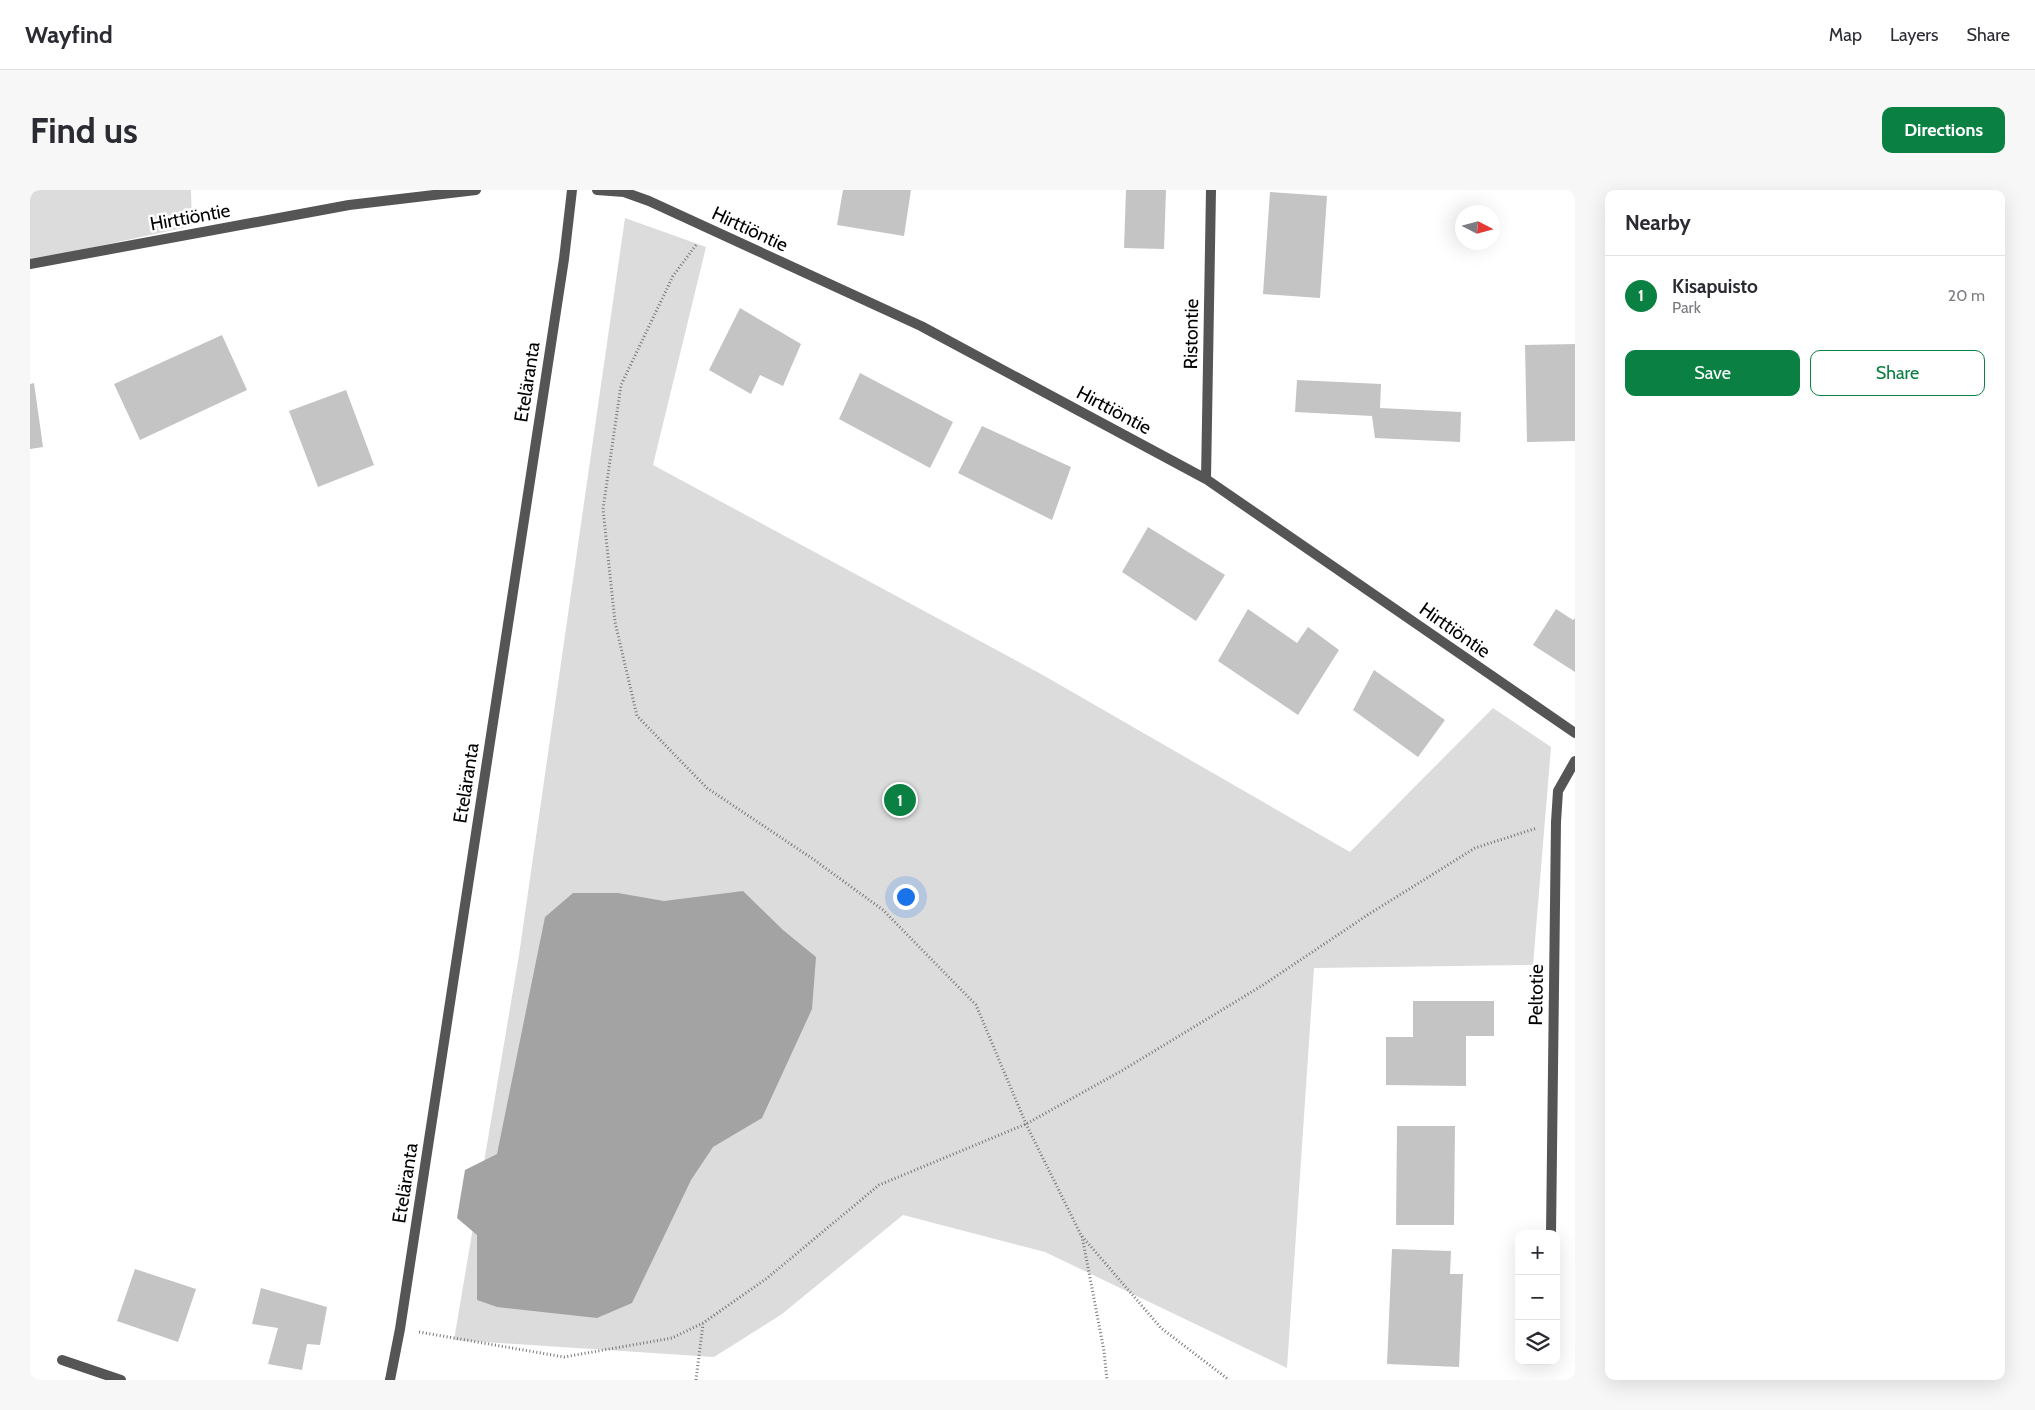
<!DOCTYPE html>
<html lang="en">
<head>
<meta charset="utf-8">
<style>
	:root { --surface:#fff; --page:#f7f7f7; --text:#2b2b33; --muted:#7c7c81; --line:#e1e1e2; --accent:#0b8043 }
	body { margin:0; font-family:Cabin,sans-serif; background:var(--page); color:var(--text) }
	.controls { position:absolute; right:15px; bottom:15px; display:grid; overflow:hidden; border-radius:10px; box-shadow:0 5px 20px #0002 }
	.controls button { width:45px; height:45px; display:grid; place-items:center; padding:0; border:0; border-bottom:1px solid var(--line); background:var(--surface); color:var(--text); font:25px sans-serif }
	.compass { position:absolute; left:1425px; top:15px; width:45px; height:45px; border-radius:50%; background:var(--surface); box-shadow:0 5px 20px #0002; rotate:96deg }
	.you { position:absolute; left:875px; top:706px; width:18px; height:18px; margin:-12px; border:4px solid #fff; border-radius:50%; background:#1a73e8; box-shadow:0 0 0 8px #1a73e833 }
	.badge { display:grid; place-items:center; width:32px; height:32px; border-radius:50%; background:var(--accent); color:#fff; font-size:16px; font-weight:700 }
	.pin { position:absolute; translate:-50% -50%; border:2px solid #fff; box-shadow:0 1px 5px #0006 }
	.list { margin:0; padding:0; list-style:none }
	h2 { display:flex; justify-content:space-between; align-items:center; height:65px; margin:0; padding:0 20px; font-size:21px }
	h2 small { font-size:16px; font-weight:400; color:var(--muted) }
	.list li { display:grid; grid-template-columns:32px 1fr auto; gap:15px; align-items:center; box-sizing:border-box; height:80px; padding:0 20px; border-top:1px solid var(--line) }
	.list b { display:block; font-size:19px; white-space:nowrap }
	.list p { margin:0; font-size:16px; white-space:nowrap; color:var(--muted) }
	.list em { font-size:16px; font-style:normal; color:var(--muted) }
	.actions { display:flex; gap:10px; padding:15px 20px }
	.actions a { flex:1; padding:11px 0; border:1px solid var(--accent); border-radius:10px; text-align:center; font-size:18px; color:var(--accent) }
	.actions .main { background:var(--accent); color:#fff }
	.icon { flex:none; width:28px; height:28px; fill:none; stroke:currentColor; stroke-width:2; stroke-linecap:round; stroke-linejoin:round }
	.map { position:relative; flex:none; width:1545px; height:1190px; overflow:hidden; border-radius:10px }
	header { display:flex; align-items:center; gap:30px; box-sizing:border-box; height:70px; padding:0 25px; background:var(--surface); border-bottom:1px solid var(--line) }
	header strong { font-size:24px }
	nav { display:flex; gap:28px; margin-inline-start:auto; font-size:18px }
	.intro { display:flex; align-items:center; justify-content:space-between; box-sizing:border-box; height:120px; padding:0 30px }
	h1 { margin:0; font-size:35px }
	.button { padding:12px 22px; border-radius:10px; background:var(--accent); color:#fff; font-size:18px; font-weight:700 }
	main { display:flex; gap:30px; padding:0 30px }
	aside { flex:1; background:var(--surface); border-radius:10px; box-shadow:0 5px 20px #0002 }
	.map>svg:first-child { display:block }
</style>
</head>
<body>
<header>
<strong>Wayfind</strong>
<nav><a>Map</a><a>Layers</a><a>Share</a></nav>
</header>
<div class="intro"><h1>Find us</h1><a class="button">Directions</a></div>
<main>
<div class="map">
<svg width="1545" height="1190" viewBox="0 0 1545 1190">
	<rect width="100%" height="100%" fill="#fff"/>
	<!-- green -->
	<path fill="#dcdcdc" d="M0 0H161L162 36 0 71Z
		M595 28 676 57 623 275 1011 484 1320 662 1463 518 1521 557 1503 775 1284 778 1257 1178 1015 1062 873 1025 752 1124 684 1167 424 1150 489 765Z"/>
	<!-- water -->
	<path fill="#a3a3a3" d="M713 701 753 740 786 767 782 819 732 928 683 957 661 990 602 1113 567 1128 467 1117 447 1110V1045L427 1028 435 980 467 964 515 727 543 703H588L634 711Z"/>
	<!-- building -->
	<path fill="#c4c4c4" d="M813 0H881L874 46 807 35Z
		M1096 0H1136L1134 59 1094 58Z
		M1240 2 1297 6 1290 108 1233 104Z
		M710 118 771 154 753 196 730 185 721 204 679 180Z
		M192 145 217 200 110 250 84 194Z
		M1545 154V251L1497 252 1495 155Z
		M830 183 923 232 900 278 809 229Z
		M1267 190 1351 194 1350 218 1431 222 1430 252 1345 248 1342 226 1265 222Z
		M4 193 13 257 0 259V194Z
		M316 200 344 275 288 297 259 221Z
		M952 236 1041 277 1022 330 928 283Z
		M1118 337 1195 385 1166 431 1092 382Z
		M1218 419 1267 453 1278 437 1309 460 1268 525 1188 471Z
		M1526 419 1543 430 1545 428V482L1503 455Z
		M1344 480 1415 530 1388 567 1323 520Z
		M1383 811H1464V846H1436V896L1356 895V847H1383Z
		M1367 936H1425L1424 1035H1366Z
		M1362 1059 1421 1061 1420 1084H1433L1429 1177 1357 1174Z
		M105 1079 166 1099 148 1152 87 1131Z
		M231 1098 297 1117 290 1155 277 1154 272 1180 238 1174 248 1138 222 1134Z"/>
	<g fill="none" stroke-linecap="round" stroke-linejoin="round">
		<!-- path -->
		<path stroke="#777" stroke-width="3" stroke-dasharray="1 2.5" stroke-linecap="butt" d="M666 55 643 86 591 195 573 319 585 432 607 526 677 598 783 669 853 720 946 815 996 934 1051 1045 1131 1138 1199 1190
			M1052 1046 1074 1161 1077 1190
			M389 1142 534 1167 642 1148 673 1133 736 1089 849 995 996 934 1093 880 1233 795 1339 724 1445 658 1507 638
			M666 1190 673 1134"/>
		<!-- street -->
		<path stroke="#555" stroke-width="10" d="M567 0 594 2 619 11 891 136 1176 289 1545 543
			M0 74 319 15 446 0
			M1176 289 1181 0
			M1521 1044 1526 632 1528 601 1545 571
			M32 1170 91 1190
			M360 1190 370 1139 534 69 542 0"/>
	</g>
	<g text-anchor="middle" dominant-baseline="central" stroke-width="5" stroke-linejoin="round" paint-order="stroke">
		<!-- street labels -->
		<g font-size="19" fill="#000" stroke="#fff">
			<text transform="translate(160 27) rotate(-10)">Hirttiöntie</text>
			<text transform="translate(720 39) rotate(25)">Hirttiöntie</text>
			<text transform="translate(1161 144) rotate(-89)">Ristontie</text>
			<text transform="translate(497 192) rotate(-81)">Eteläranta</text>
			<text transform="translate(1084 220) rotate(28)">Hirttiöntie</text>
			<text transform="translate(1425 440) rotate(35)">Hirttiöntie</text>
			<text transform="translate(436 593) rotate(-81)">Eteläranta</text>
			<text transform="translate(1506 805) rotate(-89)">Peltotie</text>
			<text transform="translate(375 993) rotate(-81)">Eteläranta</text>
		</g>
	</g>
</svg>
<div class="controls">
<button>+</button>
<button>−</button>
<button><svg class="icon" aria-label="layers" viewBox="0 0 24 24"><path d="M12 4l9 5-9 5-9-5zM3 14l9 5 9-5"/></svg></button>
</div>
<svg class="compass" viewBox="-18 -18 36 36"><path d="M0-13l5 13h-10z" fill="#e53935"/><path d="M0 13l5-13h-10z" fill="#7c7c81"/></svg>
<div class="you"></div>
<div class="pin badge" style="left:870px;top:610px">1</div>
</div>
<aside>
<h2>Nearby<small></small></h2>
<ul class="list">
<li><span class="badge">1</span><div><b>Kisapuisto</b><p>Park</p></div><em>20 m</em></li>
</ul>
<div class="actions"><a class="main">Save</a><a>Share</a></div>
</aside>
</main>
</body>
</html>
